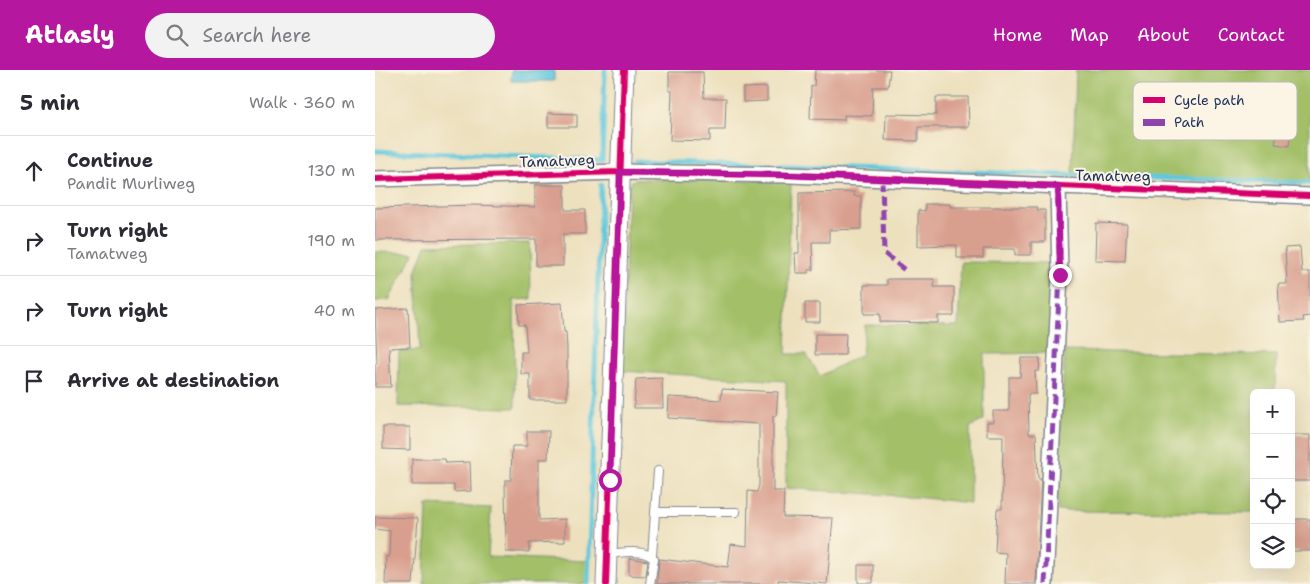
<!DOCTYPE html>
<html lang="en">
<head>
<meta charset="utf-8">
<style>
	:root { --surface:#fff; --page:#f2f2f3; --text:#2b2b33; --muted:#7c7c81; --line:#e1e1e2; --accent:#b5179e }
	body { margin:0; font-family:"Shantell Sans",sans-serif; background:var(--page); color:var(--text) }
	.controls { position:absolute; right:15px; bottom:15px; display:grid; overflow:hidden; border-radius:8px; box-shadow:0 5px 20px #0002 }
	.controls button { width:45px; height:45px; display:grid; place-items:center; padding:0; border:0; border-bottom:1px solid var(--line); background:var(--surface); color:var(--text); font:25px sans-serif }
	.stop { position:absolute; width:15px; height:15px; margin:-11px; border:4px solid #b5179e; border-radius:50%; background:#fff }
	.stop.end { background:#b5179e; border-color:#fff; box-shadow:0 1px 5px #0008 }
	.list { margin:0; padding:0; list-style:none }
	h2 { display:flex; justify-content:space-between; align-items:center; height:65px; margin:0; padding:0 20px; font-size:21px }
	h2 small { font-size:16px; font-weight:400; color:var(--muted) }
	.list li { display:grid; grid-template-columns:32px 1fr auto; gap:15px; align-items:center; box-sizing:border-box; height:70px; padding:0 20px; border-top:1px solid var(--line) }
	.list b { display:block; font-size:19px; white-space:nowrap }
	.list p { margin:0; font-size:16px; white-space:nowrap; color:var(--muted) }
	.list em { font-size:16px; font-style:normal; color:var(--muted) }
	.icon { flex:none; width:28px; height:28px; fill:none; stroke:currentColor; stroke-width:2; stroke-linecap:round; stroke-linejoin:round }
	.map { position:relative; flex:none; width:935px; height:514px; overflow:hidden }
	header { display:flex; align-items:center; gap:30px; box-sizing:border-box; height:70px; padding:0 25px; background:var(--accent); color:#fff }
	header strong { font-size:24px }
	nav { display:flex; gap:28px; margin-inline-start:auto; font-size:18px }
	.search { width:350px; height:45px; background:var(--page); display:flex; align-items:center; gap:12px; box-sizing:border-box; padding:0 18px; border-radius:28px; color:var(--muted); font-size:19px }
	main { display:flex }
	aside { flex:1; background:var(--surface) }
	.map>svg:first-child { display:block }
</style>
</head>
<body>
<header>
<strong>Atlasly</strong>
<div class="search"><svg class="icon" aria-label="search" viewBox="0 0 24 24"><circle cx="10" cy="10" r="6"/><path d="M15 15l6 6"/></svg>Search here</div>
<nav><a>Home</a><a>Map</a><a>About</a><a>Contact</a></nav>
</header>
<main>
<aside>
<h2>5 min<small>Walk · 360 m</small></h2>
<ul class="list">
<li><svg class="icon" aria-label="ahead" viewBox="0 0 24 24"><path d="M12 20V5M6 11l6-6 6 6"/></svg><div><b>Continue</b><p>Pandit Murliweg</p></div><em>130 m</em></li>
<li><svg class="icon" aria-label="right" viewBox="0 0 24 24"><path d="M7 20v-9h11M14 6l5 5-5 5"/></svg><div><b>Turn right</b><p>Tamatweg</p></div><em>190 m</em></li>
<li><svg class="icon" aria-label="right" viewBox="0 0 24 24"><path d="M7 20v-9h11M14 6l5 5-5 5"/></svg><div><b>Turn right</b></div><em>40 m</em></li>
<li><svg class="icon" aria-label="arrive" viewBox="0 0 24 24"><path d="M6 21V4h12l-3 4 3 4H6"/></svg><div><b>Arrive at destination</b></div></li>
</ul>
</aside>
<div class="map">
<svg width="935" height="514" viewBox="0 0 935 514">
	<rect width="100%" height="100%" fill="#fcf5e5"/>
	<filter id="ink" filterUnits="userSpaceOnUse"><feTurbulence type="fractalNoise" baseFrequency=".02" numOctaves="2"/><feDisplacementMap in="SourceGraphic" scale="10" xChannelSelector="R" yChannelSelector="G"/><feConvolveMatrix kernelMatrix="1 2 1 2 8 2 1 2 1" color-interpolation-filters="sRGB"/></filter>
	<filter id="wash" filterUnits="userSpaceOnUse"><feTurbulence type="fractalNoise" baseFrequency=".0096" numOctaves="4" result="noise"/><feDisplacementMap in="SourceGraphic" scale="20" xChannelSelector="R" yChannelSelector="G"/><feGaussianBlur stdDeviation="1.12" result="paint"/><feColorMatrix in="noise" values="0 0 0 0 0 0 0 0 0 0 0 0 0 0 0 0 0 1.4 0 .05"/><feComposite in="paint" operator="in"/></filter>
	<g filter="url(#wash)">
		<rect width="100%" height="100%" fill="#ece0bd"/>
		<!-- green -->
		<path fill="#a3c068" stroke="#5f7863" d="M701 0H935V113L698 104Z
			M261 109 416 111 411 284H431L445 306 487 284 490 255 583 256 586 192 681 193 679 283 609 284V350L595 357V433C534 425 473 423 411 418V311L247 301 253 121 256 112Z
			M155 173 156 229 139 230 140 338 23 336 24 282 45 280 41 202 51 175Z
			M0 182 39 183 14 230 0 231Z
			M690 281 901 285 900 323H879V442L683 441 682 416Z
			M52 435 116 438 113 487 214 491 213 514H49Z"/>
		<!-- water -->
		<path fill="#60c8dd" stroke="#3e7c9e" d="M137 0H179V11H136Z"/>
		<g fill="none" stroke-linecap="round" stroke-linejoin="round">
			<!-- stream -->
			<path stroke="#60c8dd" stroke-width="5" d="M0 81 227 90 230 0
				M260 91 935 113
				M213 514 226 115"/>
		</g>
		<g id="blocks">
			<!-- building -->
			<path fill="#d99f8e" d="M440 0H515L513 17H498L497 46 469 45V50L435 49 436 16H439Z
				M294 2H328L329 28H351L350 60H335V71L295 70 297 21H294Z
				M392 17V31L368 32V18Z
				M561 27H593L594 57H543V71L510 70 511 44 561 45Z
				M173 43 202 44V57H173Z
				M904 51 917 53 914 76 900 74Z
				M160 115H190V140H210V164H188V196H161V169L0 170V138L98 135 160 137Z
				M479 122V126H486V159L454 160V172H437L438 200H433V203H421L420 183H424V123Z
				M550 134H575V137H662V140H670V172H656V185H640V179H608V188H582V175L543 176V140L550 141Z
				M721 153 752 154 750 191 720 190Z
				M925 177 927 202H935V246L928 247 929 251 905 252 903 214H912L910 178Z
				M512 209H559V217H579V246H563V253L505 252V244H489V215H512Z
				M187 233 189 262H191L192 278V330H155V304H146V282H152L150 255H144L143 235Z
				M430 233H445V252H430Z
				M33 238 35 277 14 278 16 317H0V294H2L0 240Z
				M440 264H471L470 285H440Z
				M646 288H665L664 301H660L661 324H653L654 364H661L663 409H666L661 514H630L631 483 620 482 622 439H627L628 366H612V352H618V341H634V307H645Z
				M287 308 288 338H259L261 309Z
				M347 319 403 322 401 346H398V421H409L408 447 458 448 452 514 403 510V514H282L284 489 353 497 356 474 372 476 373 421 382 422 384 415V354L293 348 294 327 346 330Z
				M8 357H35V380L8 379Z
				M152 361H174L173 389H164V450L190 449V472L154 473V482H131L130 410H136L137 376H152Z
				M916 365H935V411H916Z
				M37 389H70L71 393 95 392 96 421 79 422V415H37Z
				M0 447 43 448 38 514H10L11 486 14 487 15 461 0 459Z
				M916 449H935V481H916Z
				M254 488 273 491 271 506 254 505Z
				M483 495H498V513H483Z"/>
		</g>
	</g>
	<g filter="url(#ink)">
		<use href="#blocks" fill-opacity="0" stroke="#84888e" stroke-width="1"/>
		<g fill="none" stroke-linecap="round" stroke-linejoin="round">
			<defs>
				<path id="service" d="M280 442H361
					M232 484C246 483 269 478 279 489L275 514
					M277 486 283 401"/>
				<path id="minor" d="M0 109 245 102 414 105 935 126
					M670 514 685 205 683 117"/>
				<path id="tertiary" d="M231 514 249 0"/>
			</defs>
			<!-- service casing -->
			<use href="#service" stroke="#84888e" stroke-width="10"/>
			<!-- minor casing -->
			<use href="#minor" stroke="#84888e" stroke-width="18"/>
			<!-- tertiary casing -->
			<use href="#tertiary" stroke="#84888e" stroke-width="21"/>
			<!-- service -->
			<use href="#service" stroke="#fff" stroke-width="8"/>
			<!-- minor -->
			<use href="#minor" stroke="#fff" stroke-width="15"/>
			<!-- tertiary -->
			<use href="#tertiary" stroke="#fff" stroke-width="19"/>
			<!-- quiet -->
			<path stroke="#8e44ad" stroke-width="5" stroke-dasharray="10 5" stroke-linecap="butt" d="M507 109 509 183 532 202
				M670 514 685 205 683 117"/>
			<defs>
				<path id="cycleway" d="M0 109 245 102 414 105 935 126
					M231 514 249 0"/>
			</defs>
			<!-- cycleway casing -->
			<use href="#cycleway" stroke="#fcf5e5" stroke-width="9"/>
			<!-- cycleway -->
			<use href="#cycleway" stroke="#d6006c" stroke-width="6"/>
		</g>
	</g>
	<g fill="none" stroke-linecap="round" stroke-linejoin="round" filter="url(#ink)">
		<!-- route -->
		<path stroke="#b5179e" stroke-width="6" d="M235 410 245 102 414 105 683 117 685 205"/>
	</g>
	<g text-anchor="middle" dominant-baseline="central" stroke-width="4" stroke-linejoin="round" paint-order="stroke">
		<!-- street labels -->
		<g font-size="15" fill="#1b2f5e" stroke="#fcf5e5">
			<text transform="translate(182 91) rotate(-2)">Tamatweg</text>
			<text transform="translate(738 106) rotate(1)">Tamatweg</text>
		</g>
	</g>
	<!-- legend -->
	<rect x="758" y="12" width="164" height="58" rx="8" fill="#fcf5e5" stroke="#b8babc" stroke-width="1"/>
	<rect x="768" y="27" width="22" height="6" fill="#d6006c"/>
	<rect x="768" y="49" width="22" height="7" fill="#8e44ad"/>
	<g font-size="14" fill="#1b2f5e">
		<text x="799" y="35">Cycle path</text>
		<text x="799" y="57">Path</text>
	</g>
</svg>
<div class="controls">
<button>+</button>
<button>−</button>
<button><svg class="icon" aria-label="locate" viewBox="0 0 24 24"><circle cx="12" cy="12" r="6"/><path d="M12 2v4M12 18v4M2 12h4M18 12h4"/></svg></button>
<button><svg class="icon" aria-label="layers" viewBox="0 0 24 24"><path d="M12 4l9 5-9 5-9-5zM3 14l9 5 9-5"/></svg></button>
</div>
<div class="stop" style="left:235px;top:410px"></div>
<div class="stop end" style="left:685px;top:205px"></div>
</div>
</main>
</body>
</html>
